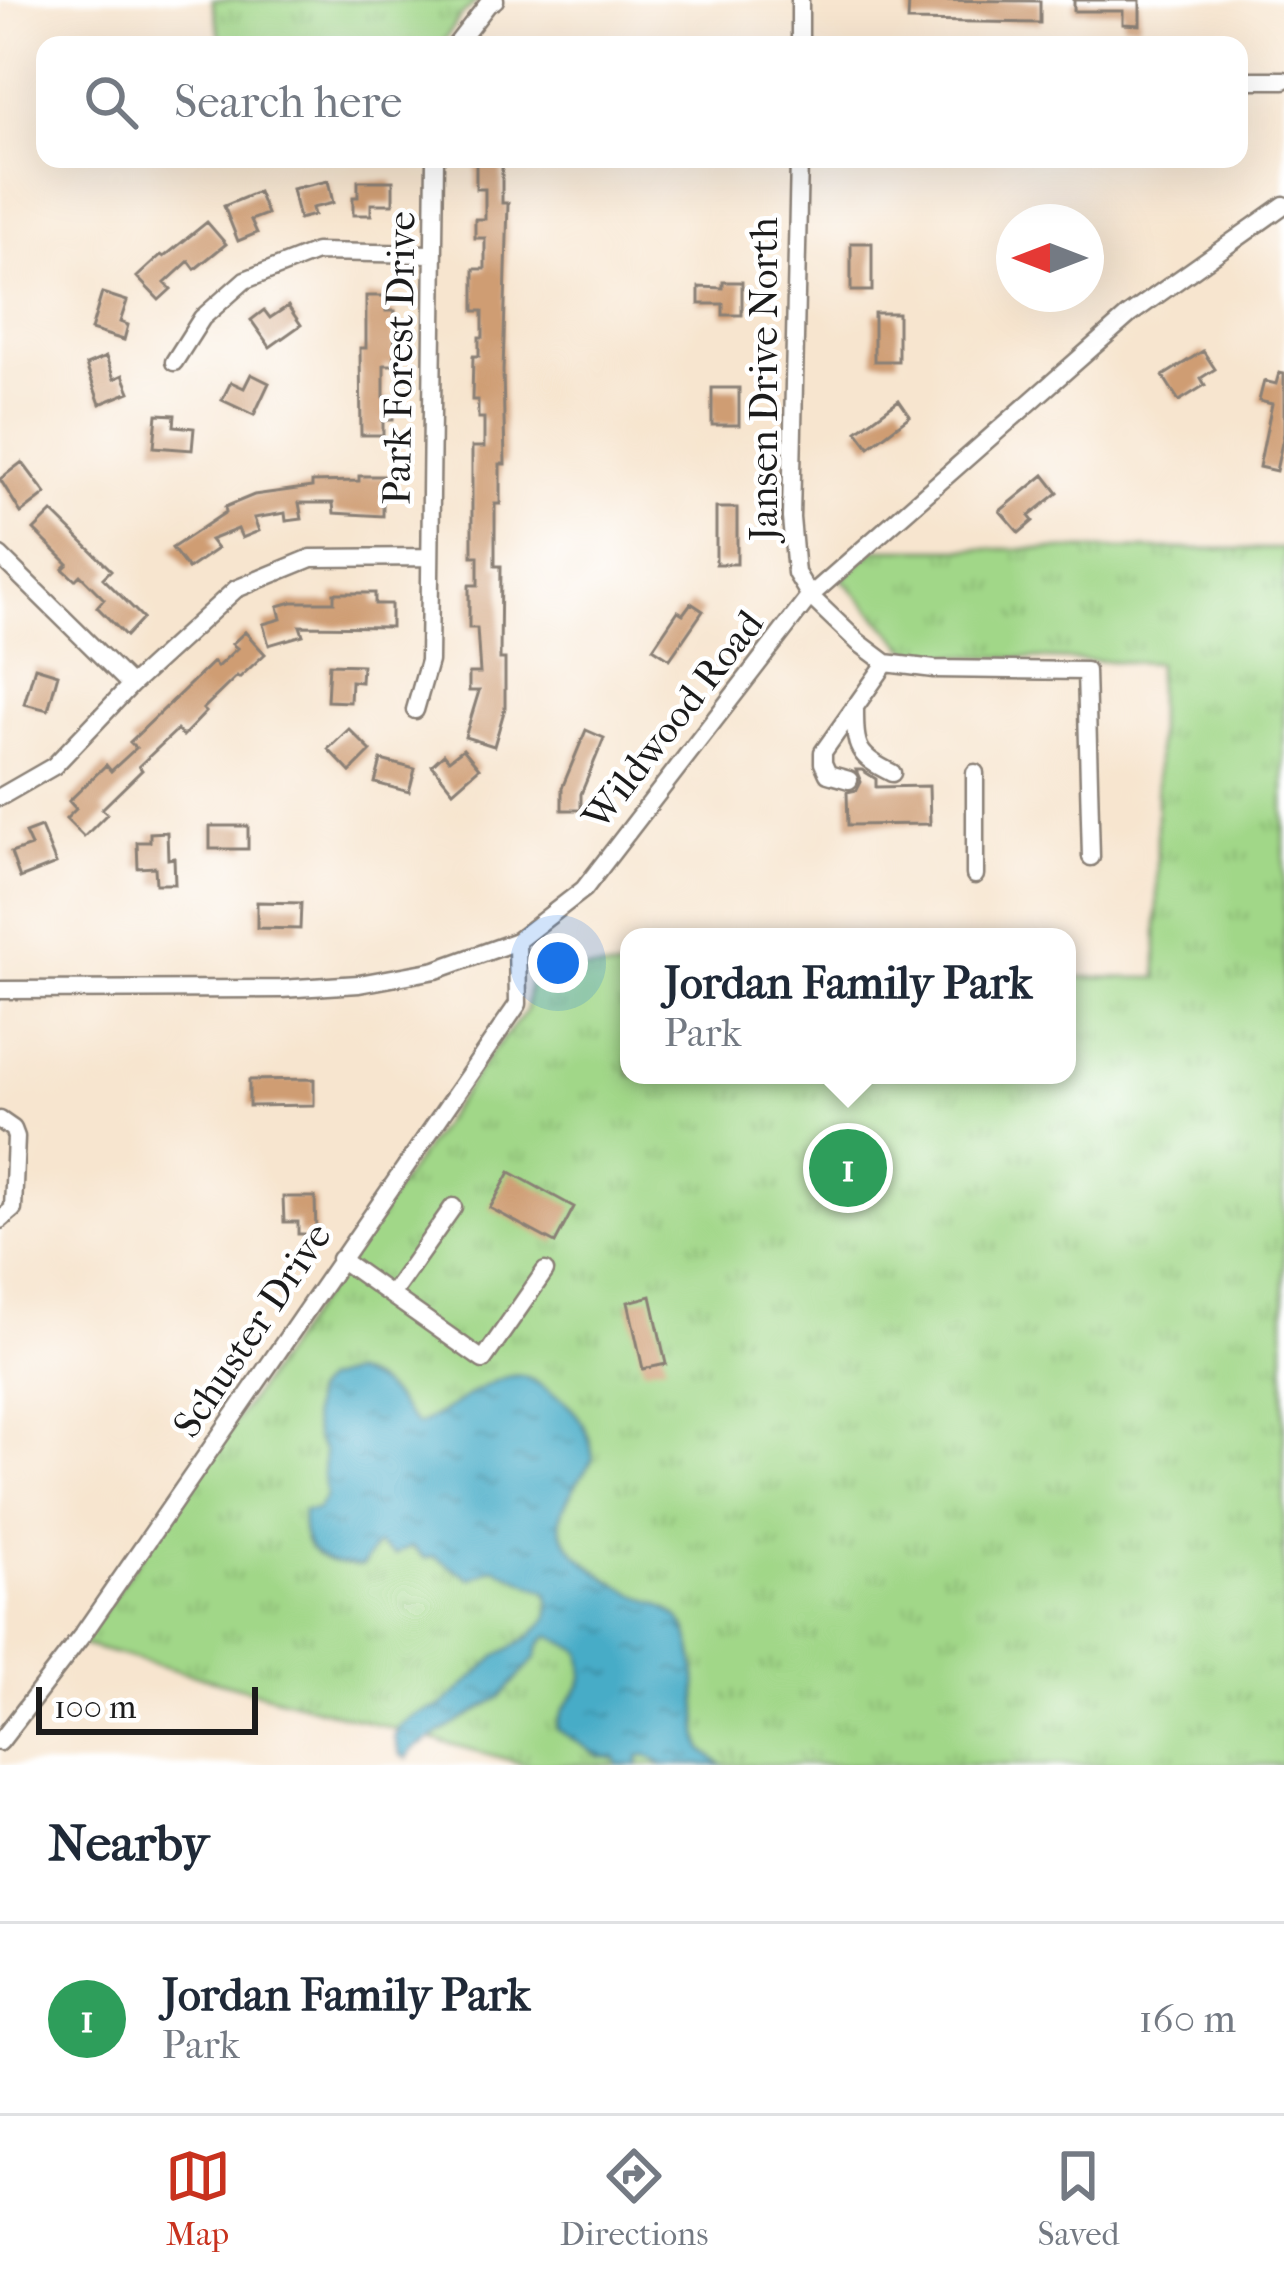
<!DOCTYPE html>
<html lang="en">
<head>
<meta charset="utf-8">
<style>
	:root { --surface:#fff; --page:#f2f2f3; --text:#1f2937; --muted:#747a83; --line:#e0e1e3; --accent:#c8321e }
	body { margin:0; font-family:"IM FELL French Canon",serif; background:var(--page); color:var(--text) }
	.compass { position:absolute; left:996px; top:204px; width:108px; height:108px; border-radius:50%; background:var(--surface); box-shadow:0 12px 48px #0002; rotate:270deg }
	.scale { position:absolute; left:36px; bottom:30px; width:222px; box-sizing:border-box; padding-left:12px; border:6px solid #1c1c1c; border-top:0; font-size:33px; line-height:42px; white-space:nowrap; color:#1c1c1c; -webkit-text-stroke:9px #fff; paint-order:stroke }
	.you { position:absolute; left:558px; top:963px; width:42px; height:42px; margin:-30px; border:9px solid #fff; border-radius:50%; background:#1a73e8; box-shadow:0 0 0 18px #1a73e833 }
	.badge { display:grid; place-items:center; width:78px; height:78px; border-radius:50%; background:var(--accent); color:#fff; font-size:39px; font-weight:700 }
	.pin { position:absolute; translate:-50% -50%; border:6px solid #fff; box-shadow:0 3px 12px #0006 }
	.popup { position:absolute; left:620px; top:928px; width:456px; height:156px; box-sizing:border-box; display:grid; place-content:center; border-radius:24px; background:var(--surface); filter:drop-shadow(0 3px 9px #0005); font-size:39px; white-space:nowrap; color:var(--muted) }
	.popup b { font-size:45px; color:var(--text) }
	.popup::after { content:''; position:absolute; left:50%; top:100%; margin-left:-24px; border:24px solid transparent; border-top-color:var(--surface) }
	.list { margin:0; padding:0; list-style:none }
	h2 { display:flex; justify-content:space-between; align-items:center; height:156px; margin:0; padding:0 48px; font-size:51px }
	h2 small { font-size:39px; font-weight:400; color:var(--muted) }
	.list li { display:grid; grid-template-columns:78px 1fr auto; gap:36px; align-items:center; box-sizing:border-box; height:192px; padding:0 48px; border-top:3px solid var(--line) }
	.list b { display:block; font-size:45px; white-space:nowrap }
	.list p { margin:0; font-size:39px; white-space:nowrap; color:var(--muted) }
	.list em { font-size:39px; font-style:normal; color:var(--muted) }
	.icon { flex:none; width:66px; height:66px; fill:none; stroke:currentColor; stroke-width:2; stroke-linecap:round; stroke-linejoin:round }
	.map { position:relative; flex:none; width:1284px; height:1765px; overflow:hidden }
	.search { position:absolute; background:var(--surface); box-shadow:0 12px 48px #0002; left:36px; right:36px; top:36px; height:132px; display:flex; align-items:center; gap:30px; box-sizing:border-box; padding:0 42px; border-radius:24px; color:var(--muted); font-size:45px }
	.sheet { height:348px; background:var(--surface) }
	nav { display:flex; justify-content:space-around; align-items:center; box-sizing:border-box; height:168px; border-top:3px solid var(--line); background:var(--surface); font-size:33px; color:var(--muted) }
	nav a { display:grid; justify-items:center; gap:6px }
	nav .on { color:var(--accent) }
	.map>svg:first-child { display:block }
</style>
</head>
<body>
<div class="map">
<svg width="1284" height="1765" viewBox="0 0 1284 1765">
	<defs>
		<pattern id="grass-tufts" width="24" height="20" patternUnits="userSpaceOnUse" patternTransform="scale(3)"><rect width="24" height="20" fill="#a1d788"/><path d="M3 7l-1-3M5 7V3M7 7l1-3M15 17l-1-3M17 17v-4M19 17l1-3" fill="none" stroke="#8ab875"/></pattern>
		<pattern id="water-ripples" width="26" height="14" patternUnits="userSpaceOnUse" patternTransform="scale(3)"><rect width="26" height="14" fill="#47acc7"/><path d="M2 4q2-2 4 0t4 0M15 11q2-2 4 0t4 0" fill="none" stroke="#3a8ba1"/></pattern>
	</defs>
	<rect width="100%" height="100%" fill="#fff"/>
	<filter id="ink" filterUnits="userSpaceOnUse"><feTurbulence type="fractalNoise" baseFrequency=".00833" numOctaves="2"/><feDisplacementMap in="SourceGraphic" scale="24" xChannelSelector="R" yChannelSelector="G"/><feConvolveMatrix kernelMatrix="1 2 1 2 8 2 1 2 1" color-interpolation-filters="sRGB"/></filter>
	<filter id="wash" filterUnits="userSpaceOnUse"><feTurbulence type="fractalNoise" baseFrequency=".004" numOctaves="4" result="noise"/><feDisplacementMap in="SourceGraphic" scale="48" xChannelSelector="R" yChannelSelector="G"/><feGaussianBlur stdDeviation="2.7" result="paint"/><feColorMatrix in="noise" values="0 0 0 0 0 0 0 0 0 0 0 0 0 0 0 0 0 1.4 0 .05"/><feComposite in="paint" operator="in"/></filter>
	<g filter="url(#wash)">
		<rect width="100%" height="100%" fill="#f7e5cf"/>
		<!-- grass -->
		<path fill="url(#grass-tufts)" stroke="#5e7a52" stroke-width="3" d="M212 0H478L460 17 441 45H222Z
			M875 549H1284V1765H528L80 1644 491 1053 526 1011 531 969 629 970V1075H1067V977L1157 978V663L912 654 842 579Z"/>
		<!-- water -->
		<path fill="url(#water-ripples)" stroke="#326472" stroke-width="3" d="M350 1373C393 1385 390 1399 417 1425 445 1415 495 1371 521 1376 533 1378 545 1389 555 1395 579 1411 590 1430 593 1459 582 1476 566 1497 561 1516 552 1545 610 1582 633 1593 649 1601 670 1607 681 1621 700 1645 696 1708 700 1740L703 1750 722 1765H663L647 1755 639 1756 638 1765H619L616 1759 599 1756 557 1729C564 1691 592 1697 581 1652L550 1635C542 1640 537 1646 537 1657L500 1697 412 1750 407 1758 400 1755 394 1737 398 1727 415 1715 442 1706 497 1656 531 1636 548 1618 550 1604 547 1592 495 1568 471 1579 433 1556 425 1558 411 1546 394 1555 377 1544 362 1566C324 1566 298 1553 303 1511L317 1510 326 1496 323 1477 324 1452 316 1439 311 1416 313 1393 323 1381Z"/>
		<g id="blocks">
			<!-- building -->
			<path fill="#cf9d73" d="M909 0 1040 1V23L908 21Z
				M1074 0H1140V25L1123 24V11H1074Z
				M476 159H502V203H508L503 371 505 464H500V504H495V566H501L500 659H505V708L494 746 465 737 479 691H469V673H480L477 628H469V585H478V556H472V447H484V418H478V400H472L473 356H479V337H483V311H474V269H485V238H475V219H485V189H476Z
				M328 181 333 203 312 208 314 215 299 219 292 189Z
				M358 181H393V204H371V215H353V197H358Z
				M258 192 267 214 251 220 257 233 238 241 224 206Z
				M207 222 226 244 195 269 189 261 165 283 171 289 159 300 137 277 161 255 164 257Z
				M851 243H872V291H851Z
				M723 282H742V315H723V304H699V287L723 288Z
				M102 293 127 301 120 322 128 325 124 340 91 330Z
				M366 296H386V311H395L394 365H384V398L393 399V420H383V435H361L360 348H366Z
				M288 306 301 325 270 347 251 320 264 310 270 318Z
				M874 313H898V361H874Z
				M1203 351 1215 369 1201 378 1205 385 1179 401 1163 376Z
				M106 357 114 379 123 375 130 392 100 404 86 365Z
				M1279 373 1284 374V433L1276 471 1259 467 1272 404 1259 401 1264 381 1276 384Z
				M251 374 269 383 254 415 222 400 231 382 244 388Z
				M712 388H739V425H712Z
				M899 400 910 416 869 447 857 431Z
				M157 414 175 415 174 426 194 428 192 450 154 447Z
				M22 462 46 494 21 513 0 479Z
				M1044 475 1058 493 1029 516 1033 521 1019 533 1000 511Z
				M359 476H392V494H383V516L334 513 333 503H299L302 519 286 521 285 513 254 518 259 531 242 538 238 529 210 540 217 549 188 569 172 548 226 512 225 507 254 495 312 487V482L359 481Z
				M716 508H737V564H716Z
				M52 512 111 570 103 578 143 618 126 636 97 607 104 599 80 575 75 580 63 569 68 564 34 530Z
				M334 593H375V604H391V627L300 626 303 635 269 645 263 624 281 619 278 606 292 602H334Z
				M691 603 703 611 670 659 653 648 678 611 683 614Z
				M245 632 265 654 239 678 237 676 203 709 206 712 183 736 177 730 139 766 142 770 102 809 107 814 84 837 66 819 76 809 69 801 106 765 111 771 136 748 130 742 213 662 217 667 237 648 232 644Z
				M329 664 362 665 361 682 351 681 350 702 327 701Z
				M35 667 58 674 48 710 24 704Z
				M349 729 371 751 350 772 328 749Z
				M586 730 604 738 581 794V810H562V788Z
				M463 749 479 768 453 791 432 765 444 754 449 760Z
				M381 760 415 769 409 792 375 783Z
				M856 770H862L876 779V787L929 786 930 824 848 825 847 792 857 790 861 782Z
				M210 826H248V849H210Z
				M41 827 56 864 20 878 11 853 31 846 25 833Z
				M167 832 168 859 174 858 175 884H156L155 867 138 868 137 842H150V833Z
				M257 902 301 903 300 929 257 928Z
				M314 1079V1105L249 1106V1080Z
				M510 1172 574 1207 555 1243 490 1208Z
				M283 1197H315L316 1234H298V1222H284Z
				M651 1296 666 1364 643 1369 628 1302Z"/>
		</g>
	</g>
	<g filter="url(#ink)">
		<use href="#blocks" fill-opacity="0" stroke="#8a8076" stroke-width="3"/>
		<g fill="none" stroke-linecap="round" stroke-linejoin="round">
			<defs>
				<path id="minor" d="M800 0V45
					M456 45 488 4 495 0
					M1239 80H1284
					M799 159 791 518 796 573 810 596 858 642 886 663 934 669 1086 671 1091 857
					M174 362 202 318 245 280 316 252 432 254
					M0 556 131 685
					M415 710 429 661 435 159
					M855 710C855 748 857 756 892 773
					M975 773V875
					M849 780 828 774 823 763V752L886 663
					M0 797 54 766 131 685 236 589 311 558 430 557
					M0 990 281 989 359 984 436 970 517 941 584 889 810 596 1129 315 1284 205
					M0 1120 13 1129 16 1137 13 1209 0 1220
					M340 1259 483 1360 545 1271
					M391 1295 453 1207
					M0 1742 83 1634 518 1004 517 941"/>
			</defs>
			<!-- minor casing -->
			<use href="#minor" stroke="#8a8076" stroke-width="21"/>
			<!-- minor -->
			<use href="#minor" stroke="#fff" stroke-width="16"/>
		</g>
	</g>
	<g text-anchor="middle" dominant-baseline="central" stroke-width="9" stroke-linejoin="round" paint-order="stroke">
		<!-- street labels -->
		<g font-size="39" fill="#1c1c1c" stroke="#fff">
			<text transform="translate(399 358) rotate(-89)">Park Forest Drive</text>
			<text transform="translate(764 379) rotate(-90)">Jansen Drive North</text>
			<text transform="translate(673 720) rotate(-52)">Wildwood Road</text>
			<text transform="translate(252 1330) rotate(-56)">Schuster Drive</text>
		</g>
	</g>
</svg>
<svg class="compass" viewBox="-18 -18 36 36"><path d="M0-13l5 13h-10z" fill="#e53935"/><path d="M0 13l5-13h-10z" fill="#747a83"/></svg>
<div class="scale">100 m</div>
<div class="you"></div>
<div class="pin badge" style="left:848px;top:1168px;background:#2e9e5b">1</div>
<div class="popup"><b>Jordan Family Park</b>Park</div>
<div class="search"><svg class="icon" aria-label="search" viewBox="0 0 24 24"><circle cx="10" cy="10" r="6"/><path d="M15 15l6 6"/></svg>Search here</div>
</div>
<section class="sheet">
<h2>Nearby<small></small></h2>
<ul class="list">
<li><span class="badge" style="background:#2e9e5b">1</span><div><b>Jordan Family Park</b><p>Park</p></div><em>160 m</em></li>
</ul>
</section>
<nav>
<a class="on"><svg class="icon" aria-label="map" viewBox="0 0 24 24"><path d="M3 6l6-2 6 2 6-2v14l-6 2-6-2-6 2zM9 4v14M15 6v14"/></svg>Map</a>
<a><svg class="icon" aria-label="directions" viewBox="0 0 24 24"><path d="M12 3l9 9-9 9-9-9zM9 14v-3h6M13 9l2 2-2 2"/></svg>Directions</a>
<a><svg class="icon" aria-label="saved" viewBox="0 0 24 24"><path d="M7 4h10v16l-5-4-5 4z"/></svg>Saved</a>
</nav>
</body>
</html>
